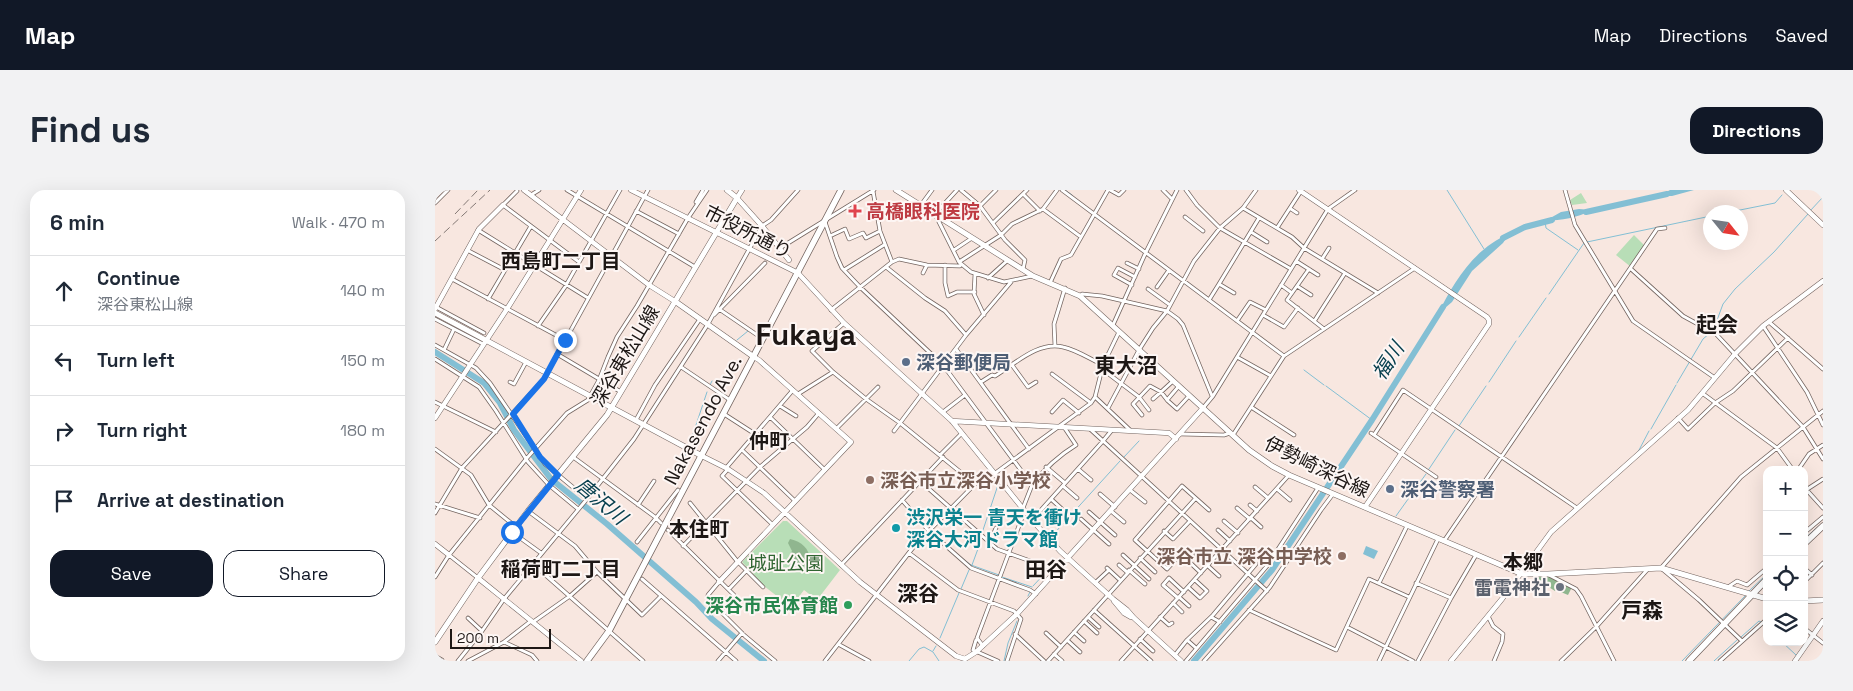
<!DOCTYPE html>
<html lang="en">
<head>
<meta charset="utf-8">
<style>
	:root { --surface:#fff; --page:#f2f2f3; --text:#1f2937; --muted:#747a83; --line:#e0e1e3; --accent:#111827 }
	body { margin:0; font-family:"Space Grotesk","Noto Sans JP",sans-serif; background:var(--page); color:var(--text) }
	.controls { position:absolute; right:15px; bottom:15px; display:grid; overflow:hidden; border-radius:10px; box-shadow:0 5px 20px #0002 }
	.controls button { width:45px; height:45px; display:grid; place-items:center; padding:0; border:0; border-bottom:1px solid var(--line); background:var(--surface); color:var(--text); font:25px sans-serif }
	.compass { position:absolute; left:1268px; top:15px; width:45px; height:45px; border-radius:50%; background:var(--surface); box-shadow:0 5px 20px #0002; rotate:120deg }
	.scale { position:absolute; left:15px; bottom:12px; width:101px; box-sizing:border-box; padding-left:5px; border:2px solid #1d1715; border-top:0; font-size:14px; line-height:18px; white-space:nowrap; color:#1d1715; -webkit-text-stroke:4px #fdf6f4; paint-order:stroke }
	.stop { position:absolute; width:15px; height:15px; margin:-11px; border:4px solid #1a73e8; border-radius:50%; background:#fff }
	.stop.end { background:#1a73e8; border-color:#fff; box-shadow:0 1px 5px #0008 }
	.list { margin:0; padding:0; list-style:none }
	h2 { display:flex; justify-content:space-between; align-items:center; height:65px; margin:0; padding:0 20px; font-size:21px }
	h2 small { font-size:16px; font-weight:400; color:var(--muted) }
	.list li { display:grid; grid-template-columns:32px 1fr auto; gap:15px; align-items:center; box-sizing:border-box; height:70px; padding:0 20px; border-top:1px solid var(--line) }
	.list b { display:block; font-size:19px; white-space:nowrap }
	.list p { margin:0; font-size:16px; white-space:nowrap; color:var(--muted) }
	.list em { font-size:16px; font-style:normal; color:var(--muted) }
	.actions { display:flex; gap:10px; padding:15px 20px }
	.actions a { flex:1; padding:11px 0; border:1px solid var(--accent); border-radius:15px; text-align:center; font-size:18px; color:var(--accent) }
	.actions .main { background:var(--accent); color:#fff }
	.icon { flex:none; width:28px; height:28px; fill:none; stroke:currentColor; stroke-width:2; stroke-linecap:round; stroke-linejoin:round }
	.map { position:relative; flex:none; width:1388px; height:471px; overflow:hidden; border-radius:15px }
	header { display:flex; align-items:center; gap:30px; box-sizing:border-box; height:70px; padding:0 25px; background:var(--accent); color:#fff }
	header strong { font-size:24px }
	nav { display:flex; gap:28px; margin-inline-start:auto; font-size:18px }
	.intro { display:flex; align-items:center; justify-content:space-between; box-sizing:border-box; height:120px; padding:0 30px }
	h1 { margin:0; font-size:35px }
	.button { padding:12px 22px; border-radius:15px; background:var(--accent); color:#fff; font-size:18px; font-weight:700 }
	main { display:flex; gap:30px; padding:0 30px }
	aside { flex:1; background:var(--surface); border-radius:15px; box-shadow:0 5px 20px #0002 }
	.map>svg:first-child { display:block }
</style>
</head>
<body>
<header>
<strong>Map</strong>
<nav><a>Map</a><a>Directions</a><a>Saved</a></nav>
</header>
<div class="intro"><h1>Find us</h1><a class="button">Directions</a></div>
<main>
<aside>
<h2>6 min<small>Walk · 470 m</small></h2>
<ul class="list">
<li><svg class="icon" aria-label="ahead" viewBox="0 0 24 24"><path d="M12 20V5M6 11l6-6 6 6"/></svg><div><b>Continue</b><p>深谷東松山線</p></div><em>140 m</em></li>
<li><svg class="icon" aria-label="left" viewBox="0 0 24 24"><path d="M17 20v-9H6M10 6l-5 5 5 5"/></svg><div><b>Turn left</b></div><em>150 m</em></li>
<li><svg class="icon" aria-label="right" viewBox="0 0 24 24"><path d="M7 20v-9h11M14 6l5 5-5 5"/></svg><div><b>Turn right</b></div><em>180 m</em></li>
<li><svg class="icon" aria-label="arrive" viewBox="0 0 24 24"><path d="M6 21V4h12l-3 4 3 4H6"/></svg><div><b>Arrive at destination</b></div></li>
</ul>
<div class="actions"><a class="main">Save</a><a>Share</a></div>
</aside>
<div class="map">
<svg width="1388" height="471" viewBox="0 0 1388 471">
	<rect width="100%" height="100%" fill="#f8e7e0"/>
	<!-- green -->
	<path fill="#b8deb7" d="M1146 3 1152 13 1137 15 1135 10Z
		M1199 45 1210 56 1196 77 1181 65Z
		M348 331H352L405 380 382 410 369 400 356 417 329 396 307 372Z"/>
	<!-- forest -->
	<path fill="#90b68f" d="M355 349C367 352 374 358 375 370L371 377 364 375 355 364 357 361 353 353Z
		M1093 384H1113L1137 397 1133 405 1121 400 1120 401Z"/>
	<!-- water -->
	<path fill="#83bfd4" d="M1235 0H1259L1237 6H1224Z
		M1144 19 1157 20C1142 28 1127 30 1110 31L1126 22Z
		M1074 44 1068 53 1037 81 1017 112 1003 124C1019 91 1040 58 1074 44Z
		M471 280 481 288 476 294 466 286Z
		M931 356 943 361 939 369 928 364Z"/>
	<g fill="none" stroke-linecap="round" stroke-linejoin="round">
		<!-- stream -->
		<path stroke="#83bfd4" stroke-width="1" d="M630 0 637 5
			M1012 0 1049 59
			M0 5 5 0
			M1375 21 1388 7
			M1295 22 1340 13 1347 5
			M1110 31 1111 38 1143 60
			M1152 52 1276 26
			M1114 104 1149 53
			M1278 141 1288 114 1300 99 1339 62 1373 24
			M1084 147 1111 108
			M302 150 313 141
			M869 180 889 195
			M1054 192 1081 151
			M1242 193 1268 149 1275 143
			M275 195 277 191
			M891 196 937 230
			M1024 236 1051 196
			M1216 239 1241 195
			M255 253 272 202
			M1203 262 1214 241
			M689 267 704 251
			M994 279 1020 240
			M237 292 245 281 251 263
			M961 326 991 284
			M547 343 563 295
			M616 347 685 271
			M1369 349 1384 336
			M523 365 536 375 564 385
			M537 375 547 348
			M567 387 597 397
			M598 396 613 380
			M526 399 534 380
			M1314 401 1332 384
			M593 406 595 402
			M1306 447 1324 431 1326 432
			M505 448 524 403
			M1347 452 1361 465
			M498 461 501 456
			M474 471 484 459 489 457 498 462 504 471
			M569 471 573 453 582 431
			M1247 471 1310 406
			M1279 471 1302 450"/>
		<!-- river -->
		<path stroke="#83bfd4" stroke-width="6" d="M1151 22 1232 4
			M1068 48 1090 37 1117 30
			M0 162 49 193 65 213 79 240 116 289 172 334 261 412 277 429 329 471
			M759 471 837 380 937 230 1008 117"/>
		<defs>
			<path id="street" d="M132 0 260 77
				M522 0 500 24 524 72 536 82 569 92 597 86
				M526 0 545 16 570 50 590 70 588 79
				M627 0 849 166
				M675 0 684 5 689 0
				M728 0 737 9
				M751 0 762 15 785 38 856 79
				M1130 0 1140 35 1198 131 1280 188
				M82 1 68 15 144 72
				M438 1 445 41 457 72
				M588 4 605 21
				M96 5 104 0
				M261 12 268 0
				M0 13 13 0
				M486 15 497 0
				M545 16 561 0
				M808 18 857 47 869 58 943 103
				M608 19 646 47
				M856 19 862 23
				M201 21 244 44
				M750 27 768 41
				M390 32 402 67 407 78 425 97 508 175 597 295 588 318
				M558 33 592 0
				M842 38 866 1
				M43 40 153 108
				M816 42 832 52
				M395 46 410 39 414 49 428 43 431 48 445 41
				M345 58 439 0
				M32 60 70 80
				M519 60 537 48
				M887 69 894 58
				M861 71 883 85
				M524 72 566 45 577 34 608 19 622 0
				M692 73 704 79
				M510 75V93L513 106 522 102H540
				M451 77 490 108 510 121 531 145
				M874 79 852 110 889 139
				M1196 79 1248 126 1281 144 1368 237 1388 269
				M409 80 449 55
				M488 83 492 75
				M540 84 539 104 549 125
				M553 88 573 70
				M17 89 130 150
				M615 93 626 69 636 65 673 0
				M697 95 679 85 683 78 700 87
				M846 95 857 103
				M862 96 876 105
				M722 97 734 80
				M713 99 735 115
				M799 103 784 94 824 28
				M645 106 647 104 667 106 732 121 743 129 748 135 777 206
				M53 109 96 36
				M774 110 784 94
				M1 117 49 143
				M284 119 328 149
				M396 120 457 72 464 69 492 75 525 76
				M279 125 330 73
				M828 125 849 137 863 118
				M0 129 48 154
				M880 130 910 83
				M802 131 815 112 831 120
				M1334 132 1388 179
				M409 133 377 161 398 182 431 209 465 233 540 294
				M678 135 711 62 742 0
				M103 136 130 97 185 0
				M1328 136 1372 202 1388 235
				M0 155 41 178 55 193 110 274 152 309
				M620 156 619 134 630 98
				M521 159 594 259
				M9 160 19 139
				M122 164 186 202
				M802 167 836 186
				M0 169 44 197 61 221 93 272 114 295 143 319
				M577 175 593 197 601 192
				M246 177 295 210
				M667 179 704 207 714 220
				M617 184 656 213
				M75 192 79 194 91 172
				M546 192 557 185 560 186C580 174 603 151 628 157 642 160 655 169 668 175
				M1267 203 1342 258 1358 280
				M363 204 398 182
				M660 207 695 240
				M718 209 726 202 733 211 742 219 754 206
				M732 210 744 196
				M0 212 61 242
				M345 216 361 226
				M816 217 859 245
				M673 218 704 160 718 138 732 121 759 71 785 38 808 18 821 0
				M768 218 778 206 893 19 920 0
				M508 222 530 205
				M617 222 628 210 644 223
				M289 224 320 244
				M707 225 698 214 715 196 726 202 738 191
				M335 227 390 280
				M1243 228 1253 239 1280 213 1298 201 1353 148
				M201 230 220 195 265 129
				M402 238 443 197
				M655 239 832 401
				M459 241 531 145 576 92
				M321 243 329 249
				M936 243 1001 287
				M746 244 789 245 795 243
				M798 245 849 166 980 78
				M939 245 968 200 1142 318
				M0 259 36 285 54 315 81 337
				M307 260 360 311
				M505 265 527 243
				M138 267 220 327 226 333
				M611 277 630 293
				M291 278 358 200
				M293 279 287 286 338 335
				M643 279 656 290
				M1363 280 1374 264 1388 255
				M485 291 562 359 612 377 619 384
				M597 295C610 278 623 266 641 255L629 237
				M628 296 642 308
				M820 297 833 308
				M1369 297 1388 318
				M842 299 855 310
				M695 300 710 312
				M1371 300 1388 289
				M665 304 680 317
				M616 309 628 320
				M467 310 493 340 536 378 595 400 601 404
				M255 313 302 371 328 397
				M0 314 45 328
				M203 315 219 291
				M815 315 822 321
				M802 318 815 329
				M93 321 140 356 162 382 207 425 226 406
				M676 321 689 332
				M654 322 680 345
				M0 323 27 278 109 189 213 0
				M816 328 826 337
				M646 329 674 354
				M597 330 668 251 677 240
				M789 331 803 343
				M233 340 299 405 289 424
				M783 340 795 351
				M729 341 738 349 755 331
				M77 342 106 363
				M1369 343 1388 327
				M1009 351 1222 39 1230 38
				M202 352 243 300
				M555 352 561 338
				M248 356 325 277 372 237 384 223
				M474 363 523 400 579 421 586 429 572 471
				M761 364 774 374
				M14 365 43 388
				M688 365 714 389
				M705 368 720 382
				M98 374 208 471
				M406 375 508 267
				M684 375 692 382
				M773 376 784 386
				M672 378 685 390
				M1369 378 1377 385
				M694 380 710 394
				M766 383 746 364 732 379 700 350 747 296 774 320
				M1114 385 1141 399 1146 406 1179 471
				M0 387 14 365 92 268 132 223 153 210 164 190 173 167 182 147 202 116 253 28 272 0
				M207 389 301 471
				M284 392 273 405V409L310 446 340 471
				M1369 392 1388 373
				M660 393 674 380
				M944 393 972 336
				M981 393 1016 408
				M753 397 765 408 772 401 760 390
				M1293 397 1302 391 1312 395 1332 378
				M294 399 312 380
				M744 407 754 416
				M743 408 728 395 734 388 749 402
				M738 413 747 422
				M659 420 716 471
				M814 420 901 460 934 389 974 407
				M1053 426 1058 436 1068 444 1067 452 1059 471
				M653 427 664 437
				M725 427 734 435 737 433
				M776 427 785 432
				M33 428 47 441
				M649 431 662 443
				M98 432 135 406 162 382
				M912 437 978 471
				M1369 438 1388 453
				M639 442 649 451
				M611 443 626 457
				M580 444 609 471
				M705 449 718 461
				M541 450 538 460 563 471
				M632 450 645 462
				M752 450 761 458
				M1307 451 1264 410 1226 378 1306 287 1388 221
				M69 452 97 465 102 471
				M403 454 434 471
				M548 456 542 448 588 325 590 322
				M619 464 627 471
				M740 465 752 450 778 425 821 374
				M0 466 7 470
				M23 471 47 441 69 409 152 309 199 249 273 134 327 36 336 30 363 0
				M33 471 69 452 96 431
				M283 471 307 443
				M390 471 480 355 540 294 559 284 656 213 660 207 668 175 684 142
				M613 471 760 309
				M686 471 854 285
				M751 471 832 376 883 298
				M769 471 835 397 886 320 898 304
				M944 471 1003 349
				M983 471 1016 408 1041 365
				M1126 471 1161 437 1213 379
				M1285 471 1332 429"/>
			<path id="secondary" d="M89 0 214 95 241 112
				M196 0 363 83 409 133 517 231 597 330 625 361 678 409 692 420 699 428 746 471
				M307 0 302 8 327 36 354 70
				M864 0 1052 127 1054 130V134L930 317
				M1351 0 1388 35
				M0 119 44 39 68 15
				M0 228 72 119 146 0
				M517 231 734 243 741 249
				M267 266 293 279 329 303 425 392 521 466 530 469 541 462 582 424 768 218
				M0 354 14 365
				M43 388 146 471
				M284 392 416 252 324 170 319 167
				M679 411 689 423 696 427
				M1016 471 1067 409 1116 342 1253 220 1300 164 1328 136 1388 91
				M1360 471 1388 431"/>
			<path id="primary" d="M461 0 598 86 645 106 814 260 837 276 854 285 1087 384H1113L1226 378 1332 409
				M241 112 319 167
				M0 123 267 266
				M1369 411 1388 410
				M0 452 43 388 93 321 172 225 302 8 292 0"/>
			<path id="highway" d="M1369 354 1388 336
				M152 471 174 441 406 0
				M1254 471 1332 389"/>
		</defs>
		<!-- street casing -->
		<use href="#street" stroke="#746560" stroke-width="4.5"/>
		<!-- secondary casing -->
		<use href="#secondary" stroke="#746560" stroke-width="5.5"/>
		<!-- primary casing -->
		<use href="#primary" stroke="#746560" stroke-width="6"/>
		<!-- highway casing -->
		<use href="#highway" stroke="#746560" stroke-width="7"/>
		<!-- street -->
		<use href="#street" stroke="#fff" stroke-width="3"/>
		<!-- secondary -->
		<use href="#secondary" stroke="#fff" stroke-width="4.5"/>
		<!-- primary -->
		<use href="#primary" stroke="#fff" stroke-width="5"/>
		<!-- highway -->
		<use href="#highway" stroke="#fff" stroke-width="5.5"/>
		<!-- rail -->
		<path stroke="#837874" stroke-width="1" stroke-dasharray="8 4" stroke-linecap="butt" d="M20 24 43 0
			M0 51 55 0"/>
	</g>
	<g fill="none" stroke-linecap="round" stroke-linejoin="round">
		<!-- route -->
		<path stroke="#1a73e8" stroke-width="6" d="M77 342 123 285 105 267 78 224 109 189 130 150"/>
	</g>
	<!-- markers -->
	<path fill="#e0444e" stroke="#fdf6f4" stroke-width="2" d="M417.5 13.5h5v5h5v5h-5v5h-5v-5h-5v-5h5z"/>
	<g fill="#5c6f8a" stroke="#fdf6f4" stroke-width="2">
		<circle cx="471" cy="172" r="5"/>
		<circle cx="955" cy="299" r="5"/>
	</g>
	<g fill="#8d6e63" stroke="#fdf6f4" stroke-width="2">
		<circle cx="435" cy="290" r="5"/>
		<circle cx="907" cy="366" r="5"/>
	</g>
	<circle fill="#0f9aa8" stroke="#fdf6f4" stroke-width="2" cx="461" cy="338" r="5"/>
	<circle fill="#6b7280" stroke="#fdf6f4" stroke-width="2" cx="1125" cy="397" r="5"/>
	<circle fill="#2e9e5b" stroke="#fdf6f4" stroke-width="2" cx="413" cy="415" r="5"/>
	<g text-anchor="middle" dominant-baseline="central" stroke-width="4" stroke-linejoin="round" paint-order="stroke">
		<!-- health labels -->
		<g font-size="19" font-weight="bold" fill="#be3a42" stroke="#fdf6f4" text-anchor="start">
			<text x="431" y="21">高橋眼科医院</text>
		</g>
		<!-- street labels -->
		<g font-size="19" fill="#1d1715" stroke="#fdf6f4">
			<text transform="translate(313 42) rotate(27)">市役所通り</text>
			<text transform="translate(190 166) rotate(-59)">深谷東松山線</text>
			<text transform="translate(268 230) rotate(-62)">Nakasendo Ave.</text>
			<text transform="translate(882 277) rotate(26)">伊勢崎深谷線</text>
		</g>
		<!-- service labels -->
		<g font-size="19" font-weight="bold" fill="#4e5e75" stroke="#fdf6f4" text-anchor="start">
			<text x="481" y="172">深谷郵便局</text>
			<text x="965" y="299">深谷警察署</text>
		</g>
		<!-- education labels -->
		<g font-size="19" font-weight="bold" fill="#785e54" stroke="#fdf6f4" text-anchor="start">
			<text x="445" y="290">深谷市立深谷小学校</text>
			<text x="897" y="366" text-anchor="end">深谷市立 深谷中学校</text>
		</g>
		<!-- culture labels -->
		<g font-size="19" font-weight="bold" fill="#0d838f" stroke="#fdf6f4" text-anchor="start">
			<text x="471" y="327">渋沢栄一 青天を衝け<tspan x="471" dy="22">深谷大河ドラマ館</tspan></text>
		</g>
		<!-- park labels -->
		<g font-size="19" fill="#306531" stroke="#fdf6f4">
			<text x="351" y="373">城趾公園</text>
		</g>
		<!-- worship labels -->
		<g font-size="19" font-weight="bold" fill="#5b616d" stroke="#fdf6f4" text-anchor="end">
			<text x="1115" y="397">雷電神社</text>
		</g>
		<!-- leisure labels -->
		<g font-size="19" font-weight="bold" fill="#27864d" stroke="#fdf6f4" text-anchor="end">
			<text x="403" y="415">深谷市民体育館</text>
		</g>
		<!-- neighbourhood labels -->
		<g font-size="20" font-weight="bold" fill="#1d1715" stroke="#fdf6f4">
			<text x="126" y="71">西島町二丁目</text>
			<text x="334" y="251">仲町</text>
			<text x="264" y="339">本住町</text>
			<text x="1088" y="372">本郷</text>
			<text x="126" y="379">稲荷町二丁目</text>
		</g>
		<!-- water labels -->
		<g font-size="20" font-style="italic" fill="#08404f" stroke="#fdf6f4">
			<text transform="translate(953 171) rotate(-57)">福川</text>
			<text transform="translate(166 311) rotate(40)">唐沢川</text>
		</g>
		<!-- quarter labels -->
		<g font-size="21" font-weight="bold" fill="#1d1715" stroke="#fdf6f4">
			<text x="1282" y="134">起会</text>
			<text x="691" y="175">東大沼</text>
			<text x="611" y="379">田谷</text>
			<text x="483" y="403">深谷</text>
			<text x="1207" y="420">戸森</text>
		</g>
		<!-- town labels -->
		<g font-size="29" font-weight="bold" fill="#1d1715" stroke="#fdf6f4">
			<text x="371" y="144">Fukaya</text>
		</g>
	</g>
</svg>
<div class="controls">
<button>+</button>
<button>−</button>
<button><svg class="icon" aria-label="locate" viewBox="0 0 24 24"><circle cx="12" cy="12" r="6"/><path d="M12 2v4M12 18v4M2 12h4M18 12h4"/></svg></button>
<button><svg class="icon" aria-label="layers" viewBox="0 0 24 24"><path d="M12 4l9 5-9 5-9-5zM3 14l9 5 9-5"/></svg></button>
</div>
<svg class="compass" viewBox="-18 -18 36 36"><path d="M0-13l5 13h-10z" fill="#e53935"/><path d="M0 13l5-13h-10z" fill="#747a83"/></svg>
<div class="scale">200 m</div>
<div class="stop" style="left:77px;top:342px"></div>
<div class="stop end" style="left:130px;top:150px"></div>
</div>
</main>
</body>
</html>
